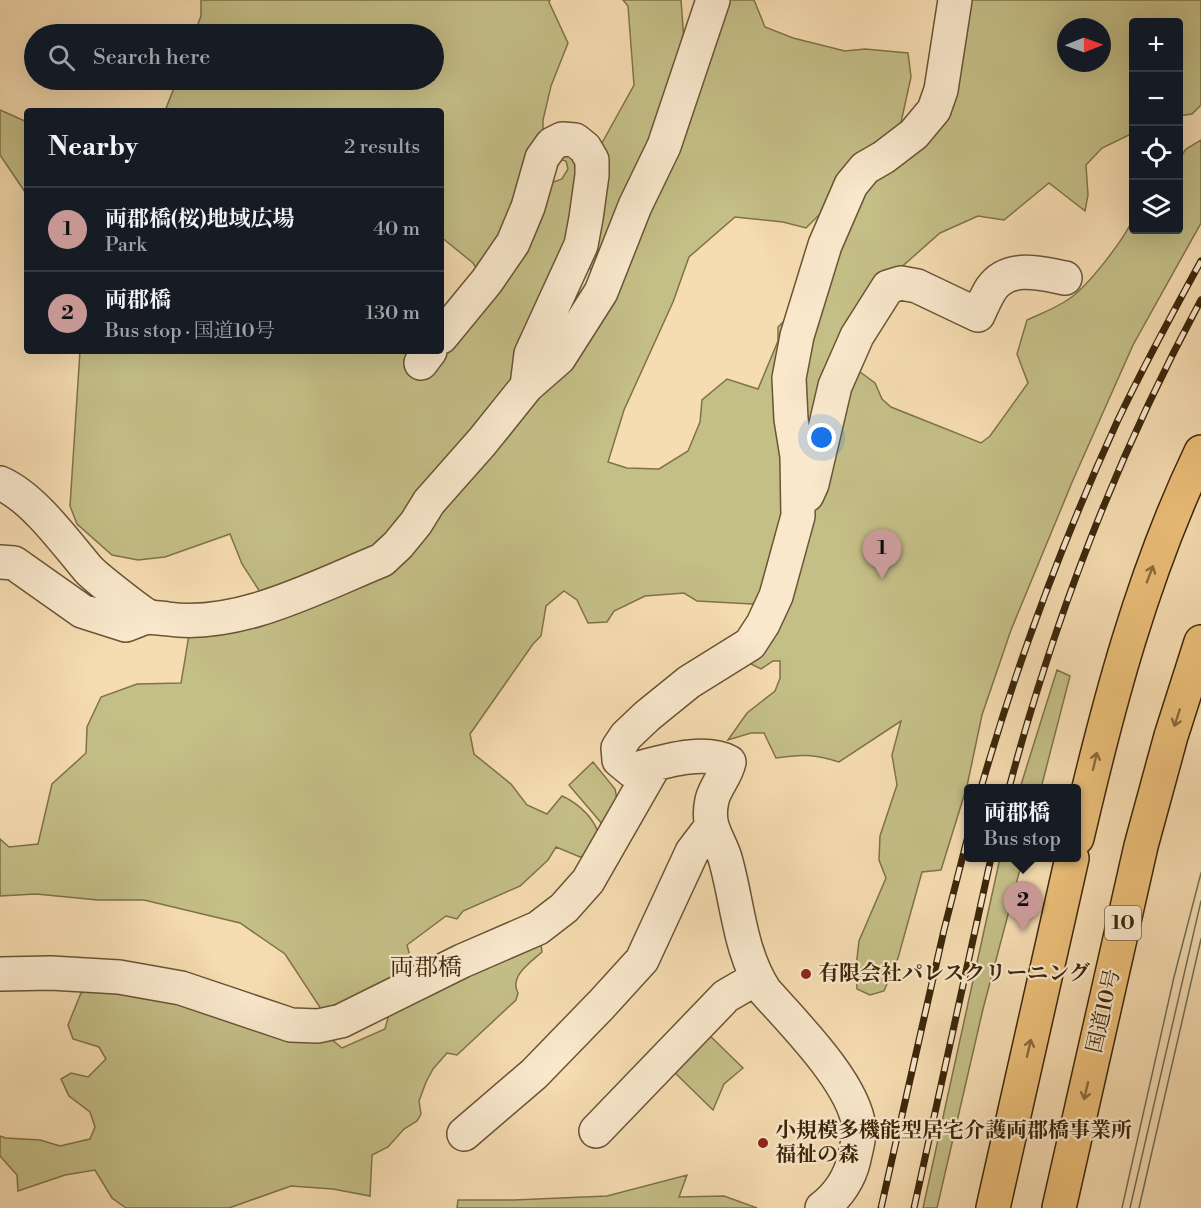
<!DOCTYPE html>
<html lang="en">
<head>
<meta charset="utf-8">
<style>
	:root { --surface:#171b24; --page:#20242c; --text:#f1f3f6; --muted:#9ea1a6; --line:#363941; --accent:#c59692 }
	body { margin:0; font-family:"Libre Bodoni","Noto Serif JP",serif; background:var(--page); color:var(--text) }
	.controls { position:absolute; right:18px; top:18px; display:grid; overflow:hidden; border-radius:6px; box-shadow:0 6px 24px #0002 }
	.controls button { width:54px; height:54px; display:grid; place-items:center; padding:0; border:0; border-bottom:2px solid var(--line); background:var(--surface); color:var(--text); font:30px sans-serif }
	.compass { position:absolute; left:1057px; top:18px; width:54px; height:54px; border-radius:50%; background:var(--surface); box-shadow:0 6px 24px #0002; rotate:89deg }
	.you { position:absolute; left:822px; top:438px; width:21px; height:21px; margin:-15px; border:4px solid #fff; border-radius:50%; background:#1a73e8; box-shadow:0 0 0 9px #1a73e833 }
	.badge { display:grid; place-items:center; width:39px; height:39px; border-radius:50%; background:var(--accent); color:#111; font-size:20px; font-weight:700 }
	.pin { position:absolute; translate:-50% -50px; filter:drop-shadow(0 2px 3px #0008) }
	.pin::after { content:''; position:absolute; top:32px; width:21px; height:18px; background:inherit; clip-path:polygon(0 0,100% 0,50% 100%) }
	.popup { position:absolute; left:964px; top:784px; width:117px; height:78px; box-sizing:border-box; display:grid; place-content:center; border-radius:6px; background:var(--surface); filter:drop-shadow(0 2px 4px #0005); font-size:20px; white-space:nowrap; color:var(--muted) }
	.popup b { font-size:22px; color:var(--text) }
	.popup::after { content:''; position:absolute; left:50%; top:100%; margin-left:-12px; border:12px solid transparent; border-top-color:var(--surface) }
	.list { margin:0; padding:0; list-style:none }
	h2 { display:flex; justify-content:space-between; align-items:center; height:78px; margin:0; padding:0 24px; font-size:26px }
	h2 small { font-size:20px; font-weight:400; color:var(--muted) }
	.list li { display:grid; grid-template-columns:39px 1fr auto; gap:18px; align-items:center; box-sizing:border-box; height:84px; padding:0 24px; border-top:2px solid var(--line) }
	.list b { display:block; font-size:22px; white-space:nowrap }
	.list p { margin:0; font-size:20px; white-space:nowrap; color:var(--muted) }
	.list em { font-size:20px; font-style:normal; color:var(--muted) }
	.icon { flex:none; width:33px; height:33px; fill:none; stroke:currentColor; stroke-width:2; stroke-linecap:round; stroke-linejoin:round }
	.map { position:relative; flex:none; width:1201px; height:1208px; overflow:hidden }
	.search { position:absolute; background:var(--surface); box-shadow:0 6px 24px #0002; left:24px; top:24px; width:420px; height:66px; display:flex; align-items:center; gap:15px; box-sizing:border-box; padding:0 21px; border-radius:33px; color:var(--muted); font-size:22px }
	.panel { position:absolute; background:var(--surface); box-shadow:0 6px 24px #0002; left:24px; top:108px; width:420px; height:246px; border-radius:6px }
	.map>svg:first-child { display:block }
</style>
</head>
<body>
<div class="map">
<svg width="1201" height="1208" viewBox="0 0 1201 1208">
	<rect width="100%" height="100%" fill="#f6dcb1"/>
	<filter id="stains"><feTurbulence type="fractalNoise" baseFrequency=".00333" numOctaves="4"/><feColorMatrix values="0 0 0 0 .2 0 0 0 0 .09 0 0 0 0 .02 0 0 0 .5 -.17"/></filter>
	<radialGradient id="worn" r=".72"><stop offset=".6" stop-color="#630" stop-opacity="0"/><stop offset="1" stop-color="#630" stop-opacity=".3"/></radialGradient>
	<!-- green -->
	<path fill="#c4be87" stroke="#807248" stroke-width="1.5" fill-rule="evenodd" d="M201 0H550L549 2 568 43 551 86 543 120V144L519 215 478 271 473 263 441 237V111H165L177 80H434V34H194L201 16Z
		M623 0H681L685 55 600 272 579 265 597 152 634 85 628 6Z
		M723 0H754L765 27 793 38 845 51 865 49 908 53 911 77 898 136 806 228 783 222 735 217 689 257 673 302 624 410 608 462 627 468 659 469 688 451 700 422 702 400 727 379 758 389 778 341V327L786 319 790 517 767 598 752 604 697 601 684 593 645 596 614 611 607 622 588 623 577 600 564 591 546 606 541 636 533 644 470 734 474 754 511 784 527 805 547 814 562 796C586 806 620 844 580 857L556 847 548 860 520 886 463 911 457 919 446 916 407 945 415 975 325 1015 285 954 240 923 144 900H98L36 894 0 896V839L9 847 38 844 52 784 86 753 87 727 101 697 137 684 181 683 190 629 380 569 533 396Z
		M963 0H1201V105L1192 114 1179 116 1178 22H1134L1133 133 1102 148 1086 165 1088 195 1085 211 1049 183 1004 220 978 216 940 233 889 278 804 468 797 378 859 189 896 160ZM1066 27H1102V63H1066Z
		M0 110 27 122V195L0 155Z
		M1201 140V223L1133 345 1073 480 1011 630 982 715 967 786 941 870 922 872 898 958 884 991 870 995 857 989 856 967 859 941 886 878 879 860 880 836 897 785 892 755 901 721 839 762C815 754 801 754 776 758L764 733H751L728 740 747 713 775 691 780 678V661H773L761 669 751 664 750 655 848 374 860 372 875 383 882 399 891 407 981 443 990 436 1028 383 1017 354 1027 320C1040 314 1056 308 1069 299 1088 286 1123 241 1133 219L1134 230H1178L1179 159 1186 149Z
		M579 150 584 203 507 399 386 545 264 598 242 564 230 534 165 557 138 560 112 555 77 524 70 506 80 351H423L548 184 562 179 568 169 566 161 554 158Z
		M1057 670 1070 676 1041 788H1020Z
		M593 762 615 789 618 804 603 825 569 785Z
		M1000 858H1023L983 1009 937 1208H923Z
		M541 944 542 952C530 963 509 976 518 993L516 1000 457 1055 447 1053 433 1069 426 1082 419 1101 421 1114 417 1121 404 1129 388 1147 372 1155 370 1196 333 1189 291 1186 229 1208H126L112 1198 95 1170 65 1175 18 1191 17 1175 0 1156V1136L6 1138 40 1140 60 1146 90 1139 95 1127 90 1112 69 1096 61 1079 71 1073 88 1077 106 1059 99 1047 73 1039 68 1025 81 993 105 987 326 1035 342 1048 385 1029 390 1010Z
		M705 1031 743 1068 724 1084 713 1110 670 1068Z
		M687 1175 679 1197 724 1196 757 1208H457L458 1200H514L607 1196Z"/>
	<!-- pier -->
	<path fill="#f6dcb1" d="M1201 851V1091L1174 1208H1116L1169 976Z"/>
	<g fill="none" stroke-linecap="round" stroke-linejoin="round">
		<!-- shore -->
		<path stroke="#6c705d" stroke-width="1.5" d="M1122 1208 1174 977 1201 873
			M1130 1208 1201 901
			M1139 1208 1201 939"/>
		<defs>
			<path id="minor" d="M441 337 487 281 513 243 528 207 542 158 552 144 562 139 575 140 585 148 592 160V175L586 218 581 245 531 354 527 386
				M421 363 430 351
				M0 483C33 497 65 542 88 569 94 576 142 614 150 617 155 618 162 618 168 619 239 629 318 586 382 560L398 545 416 523 429 502 482 442 527 386 559 358 601 292 635 206 664 146 713 0
				M807 495 812 484 835 386 857 336 888 287 901 283 917 286 978 315C982 306 986 297 991 289 1008 264 1040 273 1065 278
				M0 562 14 563 82 611 126 625 149 616
				M0 974 51 973 119 977 181 988 291 1025 318 1026 341 1021 462 961 538 928 564 908 588 881 655 764
				M596 1131 726 996 757 978
				M464 1134 534 1074 601 1005 642 960 692 852 711 827
				M822 1208C838 1196 850 1178 854 1159 856 1149 860 1137 859 1127 854 1083 794 1024 765 991 739 951 738 903 725 858 718 836 706 827 712 800 715 787 726 776 729 762 703 748 659 763 631 770L619 760 618 748 626 736 647 716 689 682 750 644 763 624 776 596 798 516 797 456 791 419 789 378 797 336 825 245 851 185 865 168 884 157 914 134 934 110 941 90 955 0"/>
			<path id="highway" d="M1077 838C1108 705 1142 575 1201 452
				M993 1208 1072 858
				M1059 1208 1141 846 1171 736 1201 642"/>
		</defs>
		<!-- minor casing -->
		<use href="#minor" stroke="#6a5434" stroke-width="36"/>
		<!-- highway casing -->
		<use href="#highway" stroke="#3c260a" stroke-width="36"/>
		<!-- minor -->
		<use href="#minor" stroke="#f9e8cc" stroke-width="33"/>
		<!-- highway -->
		<use href="#highway" stroke="#ebbe78" stroke-width="33"/>
		<defs>
			<path id="rail" d="M981 788C1017 663 1063 540 1117 422 1143 367 1172 314 1201 261
				M1009 788C1054 619 1118 454 1201 300
				M881 1208 944 930 969 832
				M914 1208 991 858"/>
		</defs>
		<!-- rail casing -->
		<use href="#rail" stroke="#3c260a" stroke-width="7"/>
		<!-- rail -->
		<use href="#rail" stroke="#f9e8cc" stroke-width="4.5" stroke-dasharray="14" stroke-linecap="butt"/>
	</g>
	<!-- one-way arrows -->
	<defs><path id="oneway-shaft" d="M-6 0H5M1.5-3L5.5 0L1.5 3" fill="none" stroke-width="1.6" stroke-linecap="round" stroke-linejoin="round" transform="scale(1.5)"/></defs>
	<g stroke="#8b6a3b">
		<use href="#oneway-shaft" transform="translate(1150 574) rotate(-69)"/>
		<use href="#oneway-shaft" transform="translate(1177 718) rotate(108)"/>
		<use href="#oneway-shaft" transform="translate(1095 761) rotate(-77)"/>
		<use href="#oneway-shaft" transform="translate(1029 1048) rotate(-77)"/>
		<use href="#oneway-shaft" transform="translate(1086 1091) rotate(103)"/>
	</g>
	<!-- markers -->
	<g fill="#8f2418" stroke="#f9e8cc" stroke-width="2">
		<circle cx="806" cy="974" r="6"/>
		<circle cx="763" cy="1143" r="6"/>
	</g>
	<g text-anchor="middle" dominant-baseline="central" stroke-width="4.5" stroke-linejoin="round" paint-order="stroke">
		<!-- shield labels -->
		<rect fill="#f9e8cc" stroke="#756044" stroke-width="1.5" x="1105" y="906" width="36" height="34" rx="4.5"/>
		<g font-size="20" font-weight="bold" fill="#3c260a">
			<text x="1123" y="923">10</text>
		</g>
		<!-- poi labels -->
		<g font-size="21" font-weight="bold" fill="#3c260a" stroke="#f9e8cc" text-anchor="start">
			<text x="818" y="974">有限会社パレスクリーニング</text>
			<text x="775" y="1131">小規模多機能型居宅介護両郡橋事業所<tspan x="775" dy="24">福祉の森</tspan></text>
		</g>
		<!-- street labels -->
		<g font-size="21" fill="#3c260a" stroke="#f9e8cc">
			<text transform="translate(1104 1011) rotate(-77)">国道10号</text>
		</g>
		<!-- quarter labels -->
		<g font-size="24" fill="#3c260a" stroke="#f9e8cc">
			<text x="426" y="968">両郡橋</text>
		</g>
	</g>
	<rect width="100%" height="100%" filter="url(#stains)"/>
	<rect width="100%" height="100%" fill="url(#worn)"/>
</svg>
<div class="controls">
<button>+</button>
<button>−</button>
<button><svg class="icon" aria-label="locate" viewBox="0 0 24 24"><circle cx="12" cy="12" r="6"/><path d="M12 2v4M12 18v4M2 12h4M18 12h4"/></svg></button>
<button><svg class="icon" aria-label="layers" viewBox="0 0 24 24"><path d="M12 4l9 5-9 5-9-5zM3 14l9 5 9-5"/></svg></button>
</div>
<svg class="compass" viewBox="-18 -18 36 36"><path d="M0-13l5 13h-10z" fill="#e53935"/><path d="M0 13l5-13h-10z" fill="#9ea1a6"/></svg>
<div class="you"></div>
<div class="pin badge" style="left:882px;top:579px">1</div>
<div class="pin badge" style="left:1023px;top:931px">2</div>
<div class="popup"><b>両郡橋</b>Bus stop</div>
<div class="search"><svg class="icon" aria-label="search" viewBox="0 0 24 24"><circle cx="10" cy="10" r="6"/><path d="M15 15l6 6"/></svg>Search here</div>
<section class="panel">
<h2>Nearby<small>2 results</small></h2>
<ul class="list">
<li><span class="badge">1</span><div><b>両郡橋(桜)地域広場</b><p>Park</p></div><em>40 m</em></li>
<li><span class="badge">2</span><div><b>両郡橋</b><p>Bus stop · 国道10号</p></div><em>130 m</em></li>
</ul>
</section>
</div>
</body>
</html>
